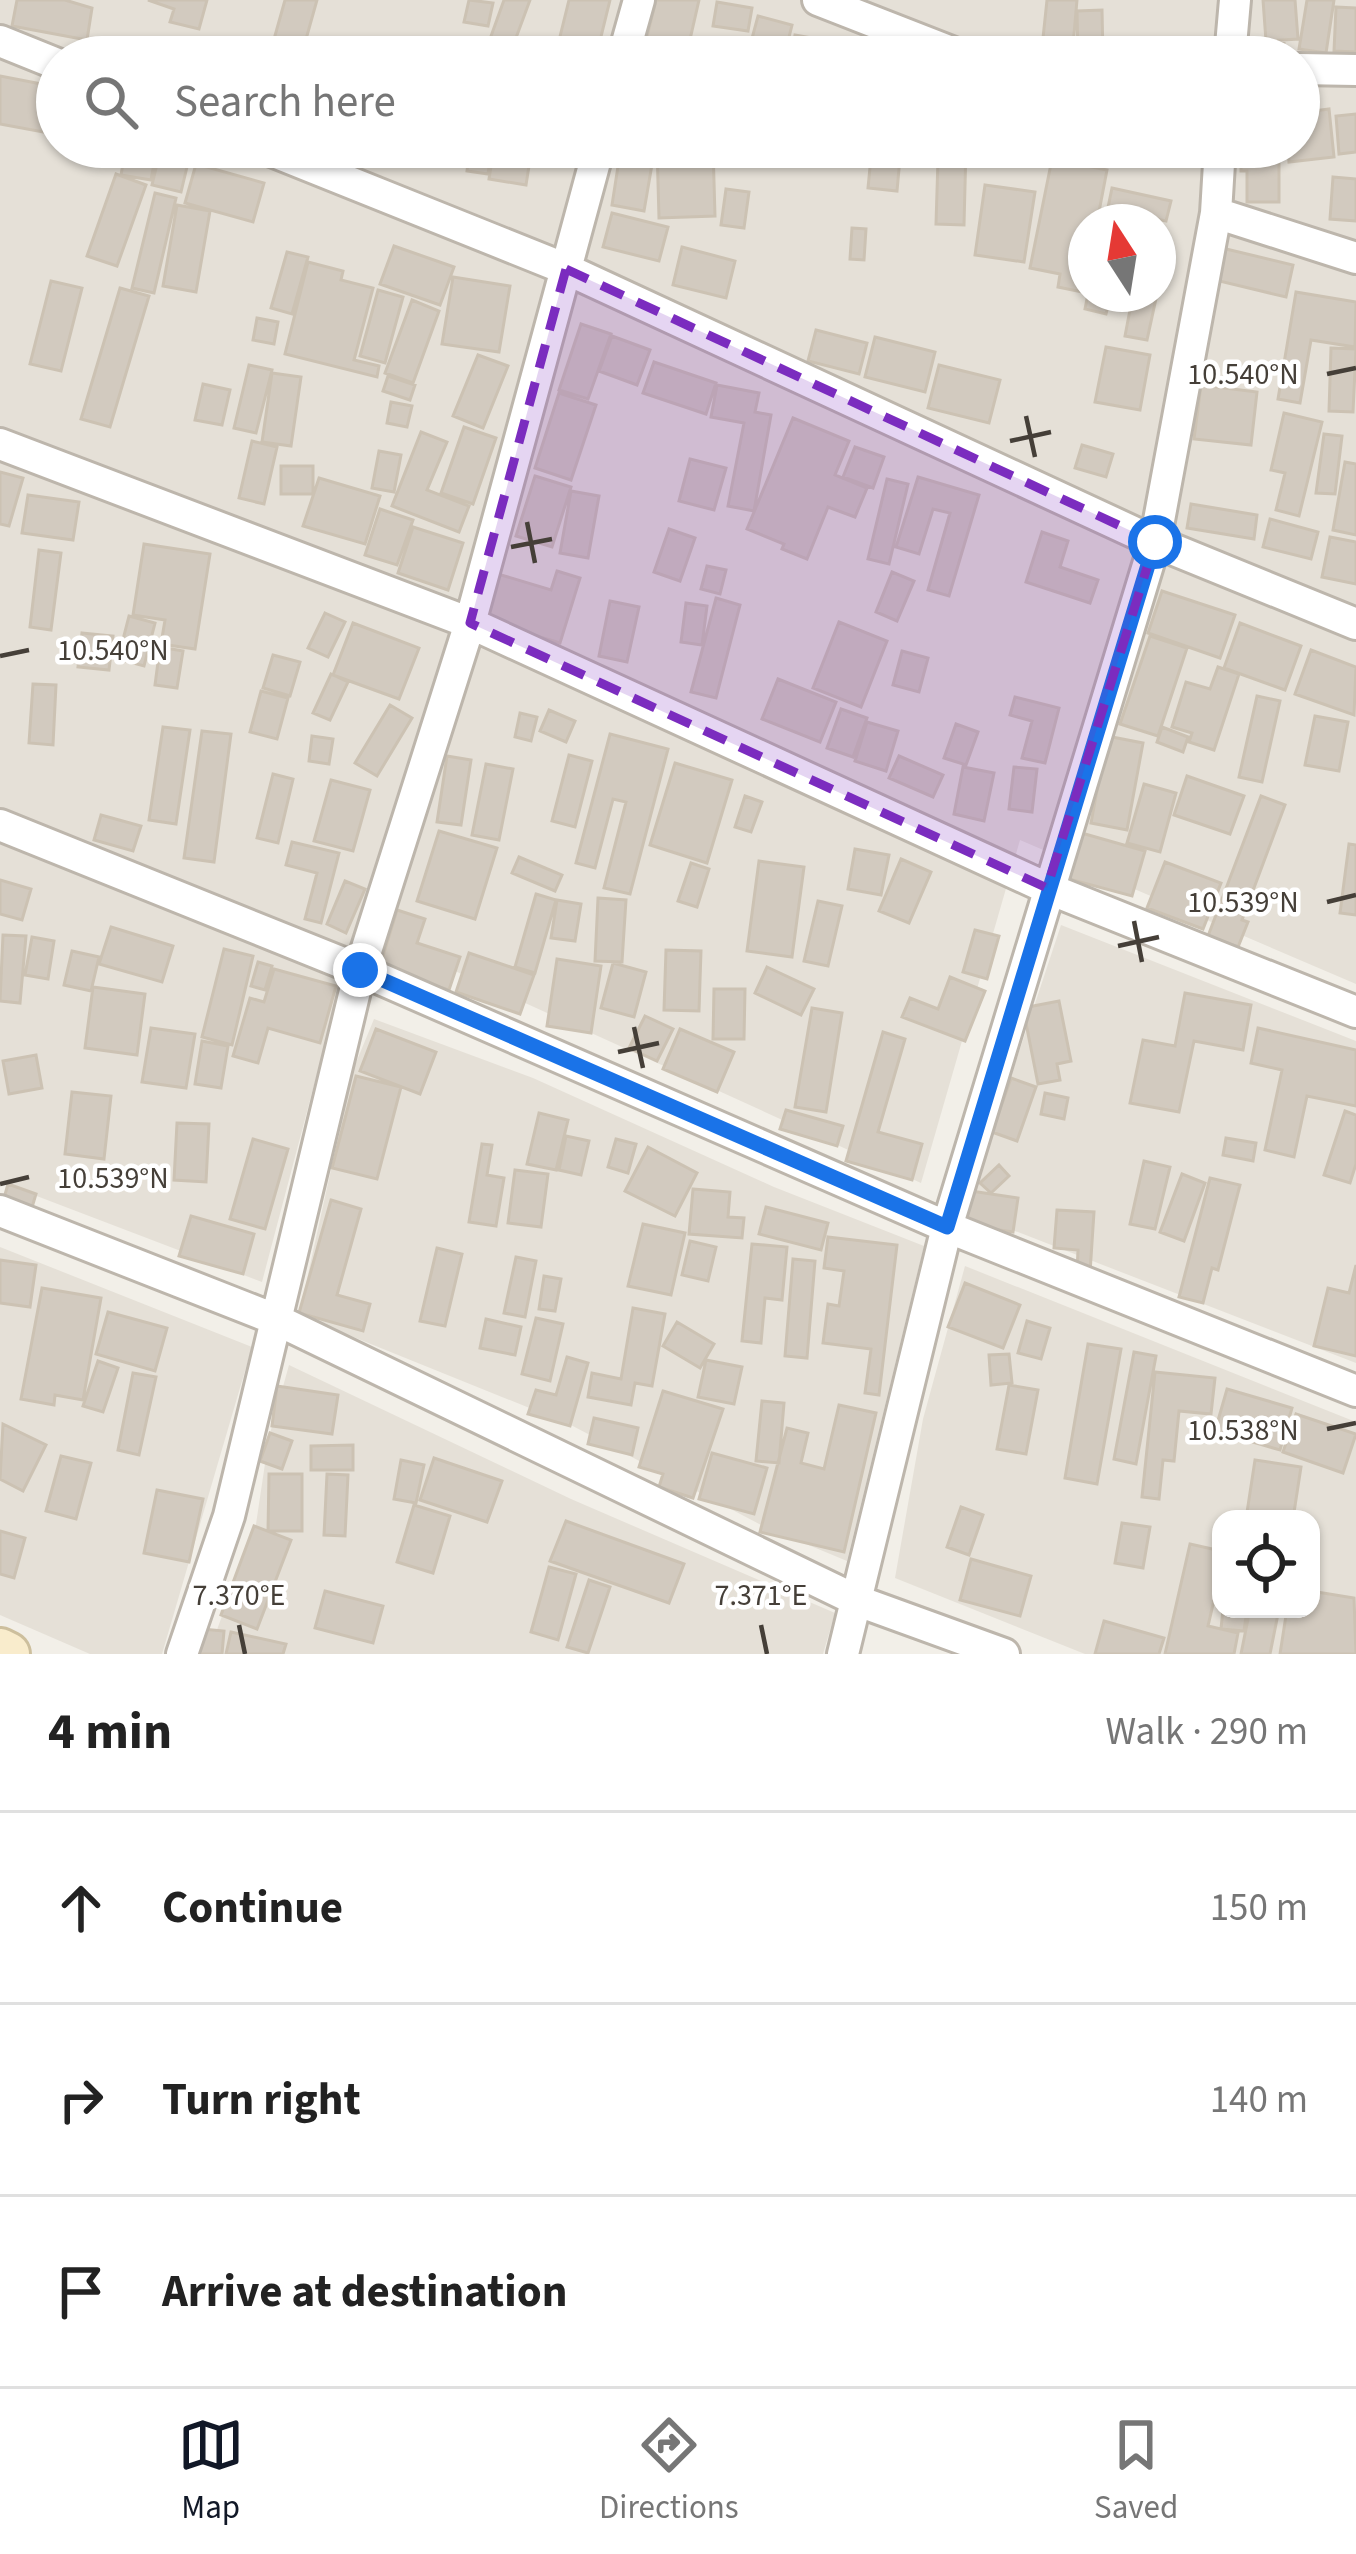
<!DOCTYPE html>
<html lang="en">
<head>
<meta charset="utf-8">
<style>
	:root { --surface:#fff; --page:#f6f6f6; --text:#222; --muted:#767676; --line:#e0e0e0; --accent:#111827 }
	body { margin:0; font-family:"Source Sans 3",sans-serif; background:var(--page); color:var(--text) }
	.controls { position:absolute; right:36px; bottom:36px; display:grid; overflow:hidden; border-radius:24px; box-shadow:0 3px 9px #0004 }
	.controls button { width:108px; height:108px; display:grid; place-items:center; padding:0; border:0; border-bottom:3px solid var(--line); background:var(--surface); color:var(--text); font:60px sans-serif }
	.compass { position:absolute; left:1068px; top:204px; width:108px; height:108px; border-radius:50%; background:var(--surface); box-shadow:0 3px 9px #0004; rotate:348deg }
	.stop { position:absolute; width:36px; height:36px; margin:-27px; border:9px solid #1a73e8; border-radius:50%; background:#fff }
	.stop.end { background:#1a73e8; border-color:#fff; box-shadow:0 3px 12px #0008 }
	.list { margin:0; padding:0; list-style:none }
	h2 { display:flex; justify-content:space-between; align-items:center; height:156px; margin:0; padding:0 48px; font-size:51px }
	h2 small { font-size:39px; font-weight:400; color:var(--muted) }
	.list li { display:grid; grid-template-columns:78px 1fr auto; gap:36px; align-items:center; box-sizing:border-box; height:192px; padding:0 48px; border-top:3px solid var(--line) }
	.list b { display:block; font-size:45px; white-space:nowrap }
	.list em { font-size:39px; font-style:normal; color:var(--muted) }
	.icon { flex:none; width:66px; height:66px; fill:none; stroke:currentColor; stroke-width:2; stroke-linecap:round; stroke-linejoin:round }
	.map { position:relative; flex:none; width:1356px; height:1654px; overflow:hidden }
	.search { position:absolute; background:var(--surface); box-shadow:0 3px 9px #0004; left:36px; right:36px; top:36px; height:132px; display:flex; align-items:center; gap:30px; box-sizing:border-box; padding:0 42px; border-radius:66px; color:var(--muted); font-size:45px }
	.sheet { height:732px; background:var(--surface) }
	nav { display:flex; justify-content:space-around; align-items:center; box-sizing:border-box; height:168px; border-top:3px solid var(--line); background:var(--surface); font-size:33px; color:var(--muted) }
	nav a { display:grid; justify-items:center; gap:6px }
	nav .on { color:var(--accent) }
	.map>svg:first-child { display:block }
</style>
</head>
<body>
<div class="map">
<svg width="1356" height="1654" viewBox="0 0 1356 1654">
	<rect width="100%" height="100%" fill="#f2efe8"/>
	<!-- residential -->
	<path fill="#e5e0d7" fill-rule="evenodd" d="M0 0H1356V984L1020 840 921 1183 356 926 262 1282 0 1182ZM57 57H1299V147H57ZM1086 222H1158V294H1086Z
		M1061 925 1356 1041V1363L966 1212Z
		M374 1019 533 1078 774 1187 924 1246 847 1561 763 1526 569 1424 299 1315 353 1070Z
		M0 1247 252 1347 162 1654H90L0 1615Z
		M965 1266 1356 1422V1654H1085L895 1578 923 1419ZM1221 1519H1311V1609H1221Z
		M289 1365 571 1499 835 1613 823 1654H208L256 1524 269 1437Z"/>
	<!-- building -->
	<path fill="#d2cabf" stroke="#ccc2b3" stroke-width="3" d="M17 0H65L92 8 87 40 12 26Z
		M148 0H207L199 29 170 22 174 9Z
		M285 0H317L301 57H269Z
		M469 0 493 3 488 26 464 22Z
		M504 0H530L513 46 490 39Z
		M569 0H610L596 57H555Z
		M656 0H699L686 57H642Z
		M1047 0H1077L1072 57H1041Z
		M1263 0H1295L1298 39 1266 41Z
		M1307 0H1334L1326 53 1299 49Z
		M717 2 752 8 748 31 713 26Z
		M1336 7 1356 8V52L1334 51Z
		M1102 10 1103 57H1078L1077 11Z
		M758 16 792 25 784 57H747Z
		M795 35 850 45 848 57H791Z
		M1255 42H1284L1283 57 1255 56Z
		M0 76 57 87 54 134 0 124Z
		M1329 109 1334 157 1289 162 1288 147H1299V113Z
		M1356 114V152L1339 154 1336 116Z
		M126 147H157L151 180 121 175Z
		M161 147 191 150 181 192 152 185Z
		M374 147H420L413 163Z
		M470 147H492L488 174 467 171Z
		M494 147H532L526 185 489 179Z
		M621 147H655L644 211 612 205Z
		M657 147H713L715 216 659 218Z
		M872 147H901L897 191 868 188Z
		M914 147H966L964 225 936 224 938 159 914 158Z
		M1241 147H1279V202H1247V171H1241Z
		M1052 159 1107 170 1097 222H1086L1082 292 1058 287 1060 274 1030 268Z
		M196 164 264 183 253 222 185 203Z
		M116 174 146 185 117 266 87 256Z
		M1333 177 1356 179V221L1330 219Z
		M985 185 1035 192 1024 262 975 255Z
		M1112 188 1171 201 1166 221 1129 213 1127 222H1105Z
		M726 189 749 192 744 228 721 225Z
		M155 193 176 198 154 293 132 288Z
		M177 205 210 211 196 292 163 286Z
		M612 213 668 227 659 261 603 247Z
		M852 228 866 229 864 260 850 259Z
		M394 246 454 267 440 305 380 284Z
		M682 247 735 261 726 298 673 285Z
		M1222 248 1293 265 1286 297 1215 280Z
		M287 252 308 257 292 314 271 308Z
		M308 262 343 271 341 280 373 288 354 360 379 366 377 377 285 354Z
		M453 277 510 286 499 352 442 344Z
		M51 281 82 288 61 371 30 364Z
		M120 288 149 296 110 427 81 419Z
		M378 290 403 297 385 363 360 356Z
		M1296 292 1356 302 1355 347 1311 340 1300 403 1278 399Z
		M1088 294H1111L1106 314 1085 309Z
		M1133 294H1157L1147 340 1125 336Z
		M412 300 439 311 413 383 385 373Z
		M257 318 278 322 274 344 253 340Z
		M581 324 611 334 588 399 559 390Z
		M816 330 867 343 859 374 808 361Z
		M612 336 650 350 637 385 599 371Z
		M875 337 935 352 925 392 865 377Z
		M1106 347 1150 355 1140 410 1095 402Z
		M1331 348 1356 349 1353 412 1329 411Z
		M478 355 508 366 483 428 453 416Z
		M654 362 716 383 706 414 643 393Z
		M249 365 272 370 256 433 234 428Z
		M939 365 1000 380 989 423 928 408Z
		M272 373 301 377 291 446 262 442Z
		M388 376 415 385 410 400 383 391Z
		M203 384 230 390 222 425 195 420Z
		M717 385 759 393 755 412 771 415 754 511 728 506 744 423 711 417Z
		M1201 385 1257 392 1251 445 1194 439Z
		M559 393 596 405 571 480 535 468Z
		M391 402 412 406 407 427 387 423Z
		M1284 413 1322 422 1299 516 1276 510 1285 473 1271 470Z
		M793 418 849 441 835 475 867 488 855 517 828 507 807 559 782 549 784 544 747 529Z
		M464 427 496 438 473 504 441 493Z
		M421 432 447 442 427 490 469 506 459 532 392 506Z
		M1324 434 1342 436 1335 494 1316 493Z
		M252 441 277 447 264 504 239 498Z
		M1082 445 1113 454 1106 477 1075 468Z
		M855 447 884 457 873 488 843 477Z
		M379 451 401 455 394 492 372 488Z
		M690 459 726 468 714 510 679 501Z
		M1345 462 1356 464V535L1333 530Z
		M281 466H313V494H281Z
		M0 472 23 478 9 526 0 524Z
		M535 476 571 487 552 547 516 536Z
		M918 477 979 495 949 596 928 590 950 513 933 509 919 554 896 547Z
		M319 478 380 496 365 544 303 526Z
		M887 479 908 484 889 564 868 559Z
		M571 491 599 496 588 558 560 553Z
		M28 495 79 502 73 540 22 533Z
		M1191 504 1257 515 1254 539 1187 528Z
		M380 509 413 520 397 565 365 555Z
		M1270 519 1318 532 1311 559 1263 547Z
		M413 527 463 543 448 590 398 573Z
		M669 529 695 538 680 581 654 572Z
		M1042 532 1068 541 1060 567 1098 580 1090 603 1026 582Z
		M1330 537 1356 542V584L1322 577Z
		M144 544 210 554 195 649 161 644 165 620 133 615Z
		M39 550 61 553 51 630 30 627Z
		M707 566 726 570 720 594 701 589Z
		M557 571 580 578 560 643 484 620 498 574 551 590Z
		M892 572 914 581 897 621 876 612Z
		M1162 591 1235 615 1220 658 1148 633Z
		M716 598 740 605 716 698 691 692Z
		M610 601 639 607 627 662 599 656Z
		M686 603 707 606 702 645 681 642Z
		M325 613 345 622 328 657 308 648Z
		M129 616 155 623 144 666 118 659Z
		M839 622 887 641 861 707 813 688Z
		M353 623 419 648 399 699 333 675Z
		M1240 623 1301 646 1285 690 1224 668Z
		M82 633 113 636 109 670 78 667Z
		M1150 636 1187 648 1158 736 1120 724Z
		M160 647 183 651 177 688 155 685Z
		M1311 650 1356 667 1354 715 1295 694Z
		M902 651 928 658 919 692 893 685Z
		M273 655 300 662 290 696 263 688Z
		M1218 667 1239 674 1214 750 1189 742 1192 733 1172 727 1186 682 1210 689Z
		M331 674 348 682 330 720 313 713Z
		M778 679 836 702 820 742 762 719Z
		M33 684 56 685 53 745 29 743Z
		M261 691 288 698 277 739 250 732Z
		M1257 696 1280 701 1262 782 1239 777Z
		M1015 697 1059 708 1045 763 1022 758 1032 721 1010 715Z
		M390 705 412 718 377 776 355 763Z
		M841 709 867 718 853 757 827 748Z
		M549 710 575 721 566 742 540 731Z
		M520 713 537 717 531 741 515 737Z
		M1315 716 1348 722 1339 771 1305 765Z
		M867 722 898 731 886 771 855 761Z
		M956 724 978 732 966 765 944 758Z
		M163 727 190 730 176 824 149 820Z
		M1162 727 1188 737 1183 752 1157 742Z
		M202 731 231 734 214 862 184 858Z
		M610 734 668 749 630 894 604 888 626 802 613 799 595 868 576 863Z
		M312 736 333 739 329 764 309 761Z
		M1107 736 1143 743 1127 830 1091 823Z
		M569 755 592 761 575 827 552 821Z
		M447 756 471 760 461 825 437 822Z
		M899 756 943 775 933 797 889 778Z
		M675 763 732 780 707 863 650 845Z
		M486 764 513 769 499 840 472 835Z
		M963 767 994 773 984 821 954 814Z
		M1014 767 1037 769 1032 812 1009 809Z
		M273 774 293 779 278 843 257 838Z
		M1187 776 1244 796 1230 834 1174 815Z
		M331 780 370 790 353 851 314 841Z
		M1144 784 1176 793 1160 852 1127 843Z
		M745 796 762 802 751 832 735 827Z
		M1261 796 1285 805 1242 920 1248 922 1238 947 1208 936Z
		M101 815 141 826 133 851 94 840Z
		M439 831 497 848 475 919 417 901Z
		M1078 832 1145 851 1132 896 1065 878Z
		M292 842 339 853 321 923 305 919 317 873 286 865Z
		M1349 844 1356 845V915L1340 913Z
		M855 849 889 855 881 895 848 889Z
		M519 857 562 875 555 891 512 873Z
		M901 859 931 872 909 923 879 911Z
		M759 861 804 867 792 957 747 951Z
		M1165 862 1221 883 1203 929 1147 908Z
		M691 863 709 869 697 907 678 901Z
		M0 880 31 889 22 920 0 914Z
		M345 881 365 889 346 933 327 924Z
		M536 894 556 900 535 973 515 967Z
		M598 898 626 900 622 962 595 961Z
		M557 900 581 904 575 941 551 938Z
		M818 901 842 906 828 966 804 961Z
		M397 910 425 919 417 943 460 957 449 990 379 969Z
		M111 927 173 946 162 982 99 964Z
		M975 930 999 936 987 979 963 972Z
		M3 935 26 936 20 1003 0 1001Z
		M32 937 54 941 48 979 25 975Z
		M224 949 253 956 232 1045 202 1037Z
		M666 950 701 951 699 1011 664 1010Z
		M72 951 99 957 91 991 64 985Z
		M469 953 534 975 520 1014 456 992Z
		M557 959 601 966 591 1033 547 1026Z
		M258 962 272 966 265 990 251 986Z
		M613 963 646 972 634 1017 601 1008Z
		M767 967 814 989 801 1015 755 993Z
		M274 969 336 986 320 1043 268 1028 258 1063 233 1056 250 998 264 1002Z
		M950 977 985 991 965 1041 902 1017 910 998 938 1009Z
		M93 987 145 994 137 1055 85 1048Z
		M714 989H745L744 1039H713Z
		M1185 993 1251 1005 1243 1050 1194 1041 1179 1112 1130 1103 1143 1040 1175 1046Z
		M1059 1001 1071 1061 1057 1064 1060 1080 1038 1084 1023 1008Z
		M812 1008 842 1013 826 1112 795 1107Z
		M645 1016 673 1029 657 1061 629 1048Z
		M151 1028 195 1034 186 1088 142 1082Z
		M1258 1028 1356 1050V1106L1307 1096 1294 1157 1265 1150 1282 1070 1251 1063Z
		M376 1029 436 1052 420 1094 360 1071Z
		M680 1029 734 1052 717 1092 663 1069Z
		M883 1032 905 1039 878 1132 922 1144 912 1180 846 1161Z
		M202 1041 228 1046 221 1088 195 1084Z
		M36 1055 42 1088 9 1094 3 1061Z
		M356 1076 401 1087 377 1179 332 1168Z
		M1011 1078 1036 1087 1017 1141 992 1132Z
		M72 1092 111 1096 104 1159 65 1154Z
		M1045 1093 1068 1098 1064 1119 1041 1114Z
		M786 1110 843 1126 837 1146 780 1129Z
		M1345 1111 1356 1115V1164L1350 1183 1324 1175Z
		M539 1113 568 1120 556 1170 527 1164Z
		M177 1123 209 1124 206 1182 174 1180Z
		M566 1136 589 1141 581 1175 559 1170Z
		M1226 1138 1256 1143 1253 1161 1223 1155Z
		M253 1139 288 1149 265 1229 230 1219Z
		M616 1139 636 1144 628 1173 608 1167Z
		M482 1144 492 1145 487 1175 504 1178 496 1226 469 1222Z
		M648 1147 697 1173 675 1216 625 1191Z
		M1144 1161 1170 1167 1155 1229 1130 1224Z
		M999 1165 1009 1176 991 1193 980 1183Z
		M515 1170 548 1174 541 1227 508 1223Z
		M1182 1174 1205 1183 1184 1241 1160 1232Z
		M1210 1178 1240 1185 1218 1270 1212 1268 1203 1303 1179 1297Z
		M8 1184 36 1194 30 1214 2 1205Z
		M693 1189 730 1192 728 1217 744 1218 742 1238 689 1234Z
		M971 1191 1018 1198 1013 1232 965 1225Z
		M331 1200 361 1209 337 1295 370 1304 363 1331 299 1313Z
		M766 1207 828 1223 821 1250 759 1234Z
		M1057 1210 1094 1212 1090 1273 1077 1272 1078 1250 1054 1248Z
		M191 1216 254 1234 243 1274 179 1256Z
		M643 1224 685 1233 671 1295 628 1286Z
		M828 1237 897 1245 879 1395 865 1393 871 1349 823 1343 828 1304 839 1306 844 1271 824 1268Z
		M690 1241 716 1247 708 1281 682 1275Z
		M752 1244 787 1247 782 1300 765 1298 761 1343 742 1341Z
		M437 1248 462 1254 445 1326 420 1321Z
		M516 1257 536 1261 525 1317 504 1313Z
		M793 1259 815 1261 807 1358 785 1356Z
		M0 1260 36 1265 30 1307 0 1303Z
		M1356 1265V1356L1314 1346 1328 1288 1349 1293Z
		M544 1276 561 1279 555 1311 539 1309Z
		M965 1283 1020 1305 1003 1348 948 1327Z
		M42 1288 101 1298 83 1400 55 1395 54 1405 21 1399Z
		M633 1308 665 1314 652 1386 635 1383 631 1405 588 1397 592 1373 621 1379Z
		M108 1312 167 1328 155 1371 96 1354Z
		M536 1318 563 1324 550 1381 522 1374Z
		M486 1319 521 1327 515 1355 480 1348Z
		M1027 1321 1050 1328 1041 1359 1018 1353Z
		M677 1322 714 1344 700 1368 663 1346Z
		M1088 1344 1121 1349 1097 1484 1065 1478Z
		M1134 1352 1156 1356 1136 1464 1114 1459Z
		M1009 1354 1012 1383 991 1385 989 1355Z
		M567 1357 588 1363 570 1426 528 1414 536 1390 556 1395Z
		M706 1360 742 1367 734 1404 698 1397Z
		M98 1361 118 1368 103 1412 83 1406Z
		M1155 1372 1215 1378 1211 1414 1179 1411 1174 1461 1163 1460 1159 1499 1142 1497Z
		M133 1373 156 1377 139 1455 118 1450Z
		M1009 1385 1038 1390 1026 1454 997 1449Z
		M277 1386 338 1395 332 1434 272 1426Z
		M1227 1389 1292 1408 1280 1450 1215 1431Z
		M663 1391 723 1409 693 1498 659 1487 663 1474 639 1467Z
		M762 1401 784 1403 779 1463 756 1461Z
		M839 1405 876 1413 844 1552 760 1532 787 1428 808 1433 801 1463 824 1469Z
		M1296 1414 1356 1434 1343 1473 1283 1452Z
		M594 1418 638 1428 632 1455 588 1444Z
		M3 1424 46 1445 23 1491 0 1479Z
		M270 1433 292 1441 282 1469 260 1461Z
		M353 1445V1470H311V1446Z
		M712 1453 767 1468 754 1514 699 1499Z
		M61 1456 91 1463 76 1519 46 1511Z
		M434 1458 502 1481 487 1522 420 1500Z
		M401 1460 424 1465 416 1503 394 1499Z
		M1255 1460 1301 1467 1293 1519H1246Z
		M269 1474H302V1531H268Z
		M327 1474 348 1475 345 1536 324 1535Z
		M157 1490 203 1499 189 1562 144 1553Z
		M414 1505 450 1516 433 1573 397 1562Z
		M961 1507 983 1515 969 1555 947 1547Z
		M566 1521 684 1564 669 1603 550 1561Z
		M1122 1523 1150 1527 1143 1568 1115 1563Z
		M254 1526 291 1540 257 1629 221 1615Z
		M0 1531 25 1538 14 1578 0 1574Z
		M1190 1544 1221 1551V1570L1208 1626 1238 1633 1234 1654H1165Z
		M971 1559 1031 1576 1020 1616 960 1600Z
		M549 1567 576 1574 558 1640 531 1632Z
		M589 1580 610 1587 588 1653 567 1647Z
		M325 1591 383 1606 373 1643 315 1628Z
		M1317 1592 1354 1598 1356 1654H1280L1287 1609H1311Z
		M1223 1609H1247L1244 1631 1221 1629Z
		M1250 1609H1279L1270 1654H1241Z
		M1104 1621 1164 1638 1159 1654H1095Z
		M202 1629 224 1631 222 1654H199Z
		M231 1632 286 1644 283 1654H226Z"/>
	<g fill="none" stroke-linecap="round" stroke-linejoin="round">
		<defs>
			<path id="street" d="M818 0 964 57
				M0 41 57 64
				M623 57 639 0
				M1230 57 1235 0
				M1299 69 1356 70
				M262 147 566 269 1155 542 1356 624
				M1216 213 1356 258
				M0 444 470 623 1047 888 1356 1012
				M0 825 360 970 947 1227 1356 1391
				M0 1211 277 1320 858 1601 1004 1654
				M182 1654 229 1516 360 970 470 623 599 147
				M843 1654 947 1227 1155 542 1216 213 1220 147"/>
			<path id="secondary" d="M0 1650 8 1654"/>
		</defs>
		<!-- street casing -->
		<use href="#street" stroke="#bdb6ac" stroke-width="36"/>
		<!-- secondary casing -->
		<use href="#secondary" stroke="#cdbf9d" stroke-width="48"/>
		<!-- street -->
		<use href="#street" stroke="#fff" stroke-width="30"/>
		<!-- secondary -->
		<use href="#secondary" stroke="#f9eccc" stroke-width="42"/>
	</g>
	<g fill="none" stroke-linecap="round" stroke-linejoin="round">
		<!-- route -->
		<path stroke="#1a73e8" stroke-width="15" d="M360 970 947 1227 1155 542"/>
	</g>
	<!-- marked area -->
	<path fill="#7b2cbf" fill-opacity="0.2" stroke="#7b2cbf" stroke-width="9" stroke-dasharray="24 15" stroke-linejoin="round" d="M566 269 1155 542 1047 888 470 623Z"/>
	<!-- ticks -->
	<path fill="none" stroke="#453f38" stroke-width="4.5" d="M1327 374 1356 368M1026 416 1035 457M1010 441 1051 432M527 522 535 563M511 547 552 539M0 656 29 650M1327 902 1356 895M1134 921 1142 962M1118 946 1159 937M634 1027 643 1068M618 1052 659 1043M0 1184 29 1177M1327 1429 1356 1423M239 1625 245 1654M761 1625 767 1654"/>
	<g font-size="30" text-anchor="middle" fill="#453f38" stroke="#fff" stroke-width="9" stroke-linejoin="round" paint-order="stroke">
		<text x="1243" y="384">10.540°N</text>
		<text x="113" y="660">10.540°N</text>
		<text x="1243" y="912">10.539°N</text>
		<text x="113" y="1188">10.539°N</text>
		<text x="1243" y="1440">10.538°N</text>
		<text x="239" y="1605">7.370°E</text>
		<text x="761" y="1605">7.371°E</text>
	</g>
</svg>
<div class="controls">
<button><svg class="icon" aria-label="locate" viewBox="0 0 24 24"><circle cx="12" cy="12" r="6"/><path d="M12 2v4M12 18v4M2 12h4M18 12h4"/></svg></button>
</div>
<svg class="compass" viewBox="-18 -18 36 36"><path d="M0-13l5 13h-10z" fill="#e53935"/><path d="M0 13l5-13h-10z" fill="#767676"/></svg>
<div class="stop" style="left:1155px;top:542px"></div>
<div class="stop end" style="left:360px;top:970px"></div>
<div class="search"><svg class="icon" aria-label="search" viewBox="0 0 24 24"><circle cx="10" cy="10" r="6"/><path d="M15 15l6 6"/></svg>Search here</div>
</div>
<section class="sheet">
<h2>4 min<small>Walk · 290 m</small></h2>
<ul class="list">
<li><svg class="icon" aria-label="ahead" viewBox="0 0 24 24"><path d="M12 20V5M6 11l6-6 6 6"/></svg><div><b>Continue</b></div><em>150 m</em></li>
<li><svg class="icon" aria-label="right" viewBox="0 0 24 24"><path d="M7 20v-9h11M14 6l5 5-5 5"/></svg><div><b>Turn right</b></div><em>140 m</em></li>
<li><svg class="icon" aria-label="arrive" viewBox="0 0 24 24"><path d="M6 21V4h12l-3 4 3 4H6"/></svg><div><b>Arrive at destination</b></div></li>
</ul>
</section>
<nav>
<a class="on"><svg class="icon" aria-label="map" viewBox="0 0 24 24"><path d="M3 6l6-2 6 2 6-2v14l-6 2-6-2-6 2zM9 4v14M15 6v14"/></svg>Map</a>
<a><svg class="icon" aria-label="directions" viewBox="0 0 24 24"><path d="M12 3l9 9-9 9-9-9zM9 14v-3h6M13 9l2 2-2 2"/></svg>Directions</a>
<a><svg class="icon" aria-label="saved" viewBox="0 0 24 24"><path d="M7 4h10v16l-5-4-5 4z"/></svg>Saved</a>
</nav>
</body>
</html>
